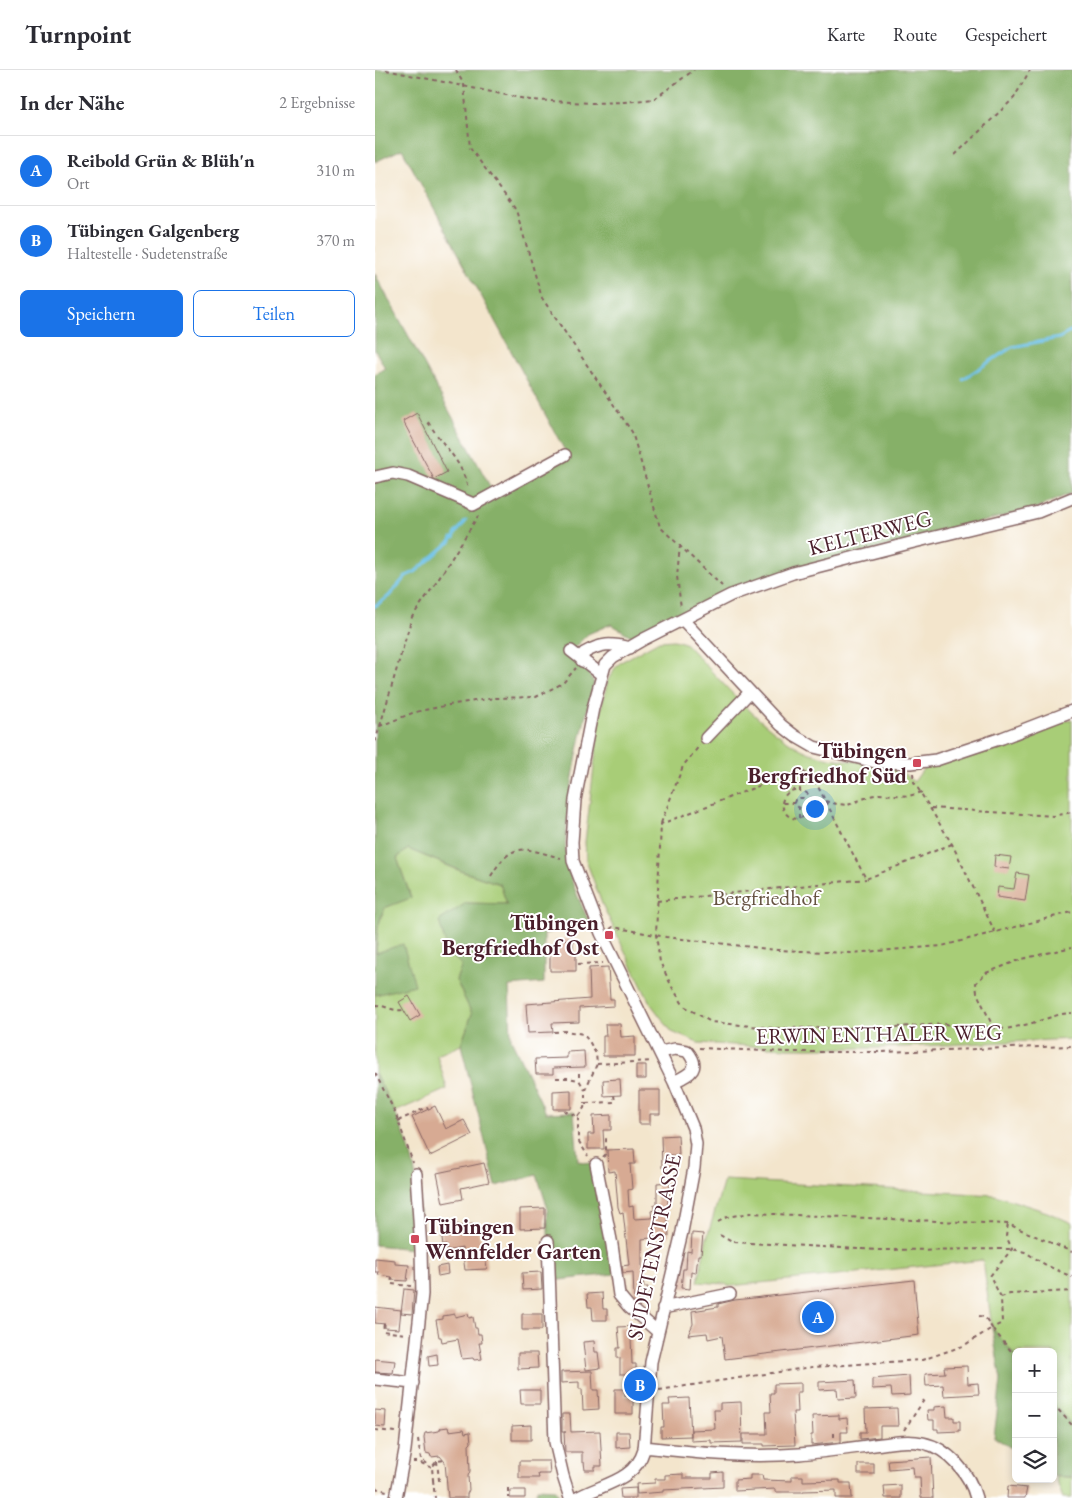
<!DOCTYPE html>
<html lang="de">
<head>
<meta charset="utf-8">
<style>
	:root { --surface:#fff; --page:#f7f7f7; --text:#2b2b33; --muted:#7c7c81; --line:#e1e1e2; --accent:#1a73e8 }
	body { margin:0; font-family:"EB Garamond",serif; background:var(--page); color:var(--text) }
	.controls { position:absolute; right:15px; bottom:15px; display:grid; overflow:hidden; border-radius:8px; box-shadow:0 2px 8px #0003 }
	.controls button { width:45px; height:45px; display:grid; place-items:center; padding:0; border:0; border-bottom:1px solid var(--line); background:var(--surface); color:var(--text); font:25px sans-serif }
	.you { position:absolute; left:439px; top:738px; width:18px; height:18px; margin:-12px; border:4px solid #fff; border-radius:50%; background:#1a73e8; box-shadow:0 0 0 8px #1a73e833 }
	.badge { display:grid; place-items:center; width:32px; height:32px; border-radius:50%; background:var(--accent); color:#fff; font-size:16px; font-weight:700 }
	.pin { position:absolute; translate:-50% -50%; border:2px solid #fff; box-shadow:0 1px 5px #0006 }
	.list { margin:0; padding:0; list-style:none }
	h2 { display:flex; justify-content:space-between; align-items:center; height:65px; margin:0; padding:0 20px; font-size:21px }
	h2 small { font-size:16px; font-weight:400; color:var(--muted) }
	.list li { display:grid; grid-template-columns:32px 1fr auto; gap:15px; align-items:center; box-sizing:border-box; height:70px; padding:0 20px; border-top:1px solid var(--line) }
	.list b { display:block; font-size:19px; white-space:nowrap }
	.list p { margin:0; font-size:16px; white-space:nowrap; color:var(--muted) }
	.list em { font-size:16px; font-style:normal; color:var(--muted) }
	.actions { display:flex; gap:10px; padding:15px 20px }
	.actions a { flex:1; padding:11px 0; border:1px solid var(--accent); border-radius:8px; text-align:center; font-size:18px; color:var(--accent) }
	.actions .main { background:var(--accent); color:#fff }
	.icon { flex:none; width:28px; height:28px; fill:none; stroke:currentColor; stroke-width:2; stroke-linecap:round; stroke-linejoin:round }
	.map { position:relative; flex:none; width:697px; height:1428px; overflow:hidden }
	header { display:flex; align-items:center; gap:30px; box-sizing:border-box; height:70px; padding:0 25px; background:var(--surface); border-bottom:1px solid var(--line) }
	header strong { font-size:24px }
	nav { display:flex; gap:28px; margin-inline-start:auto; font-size:18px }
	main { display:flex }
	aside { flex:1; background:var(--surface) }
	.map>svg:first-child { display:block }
</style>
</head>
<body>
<header>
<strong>Turnpoint</strong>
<nav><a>Karte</a><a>Route</a><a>Gespeichert</a></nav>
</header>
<main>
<aside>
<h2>In der Nähe<small>2 Ergebnisse</small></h2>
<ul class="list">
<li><span class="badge">A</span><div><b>Reibold Grün &amp; Blüh'n</b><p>Ort</p></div><em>310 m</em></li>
<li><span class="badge">B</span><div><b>Tübingen Galgenberg</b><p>Haltestelle · Sudetenstraße</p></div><em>370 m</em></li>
</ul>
<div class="actions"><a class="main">Speichern</a><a>Teilen</a></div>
</aside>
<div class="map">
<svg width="697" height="1428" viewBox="0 0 697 1428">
	<rect width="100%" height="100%" fill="#fff"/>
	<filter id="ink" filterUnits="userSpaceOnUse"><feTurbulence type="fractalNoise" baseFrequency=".02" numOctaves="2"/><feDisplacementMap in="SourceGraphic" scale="10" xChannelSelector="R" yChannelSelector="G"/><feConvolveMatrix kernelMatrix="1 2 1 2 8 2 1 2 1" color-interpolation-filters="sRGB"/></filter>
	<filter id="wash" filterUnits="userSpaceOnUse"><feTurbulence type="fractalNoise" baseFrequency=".0096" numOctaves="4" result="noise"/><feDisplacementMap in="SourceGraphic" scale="20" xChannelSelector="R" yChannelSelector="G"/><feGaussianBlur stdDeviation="1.12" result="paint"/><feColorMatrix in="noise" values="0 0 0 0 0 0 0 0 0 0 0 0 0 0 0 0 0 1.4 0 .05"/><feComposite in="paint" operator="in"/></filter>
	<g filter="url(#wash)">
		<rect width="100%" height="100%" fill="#f3e5cc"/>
		<!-- green -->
		<path fill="#a8cd77" stroke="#797651" d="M299 570 310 573C343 607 391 666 435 683 461 693 501 689 524 701 529 703 534 708 539 712L551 695 697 649V969L504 978H412L323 973 297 962 275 933 227 834 211 790 210 772 226 639 233 610 240 598 246 592 284 571Z
			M33 779 88 802 125 814 132 834 91 833 87 895 81 910 97 944 86 975 62 985 72 1019 20 1042 0 1003V925L40 914 1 884 3 857 9 838 36 827 22 788Z
			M349 1110 620 1125 672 1142 697 1153V1355L678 1334V1282H641V1287L617 1258 608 1190 355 1216 350 1214 323 1212 331 1171Z
			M680 1407H697V1428H688Z"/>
		<!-- forest -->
		<path fill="#86b068" stroke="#68684a" d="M0 0H697V423L661 438 416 501 267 567 256 566 236 554 213 564 196 581 207 591 219 613C207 659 196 706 192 753 191 766 189 779 192 791 195 812 206 833 214 852L169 864V913L134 916 136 969 171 1043 199 1042 203 1091 221 1094 240 1204 175 1211 172 1136 162 1105 121 1116 86 975 97 944 81 910 87 895 73 883 64 851 91 833 132 834 125 814 89 802 33 779 22 788 36 828 9 838 3 857 1 883 28 874 40 915 0 925V304L10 298 0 280V204L117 420 190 381 27 79 0 92Z
			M0 1003C16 1035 34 1067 40 1103 45 1128 44 1155 46 1180L0 1175Z
			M617 1258 641 1287V1381L619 1367 626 1310Z
			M678 1334 697 1355V1407L678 1406Z
			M162 1418 181 1419 184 1428H162Z"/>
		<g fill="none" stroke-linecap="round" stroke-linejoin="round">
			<!-- stream -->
			<path stroke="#6ec2ea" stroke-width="3" d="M588 309 637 277 684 268 697 261
				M0 536 14 526 31 506 40 502 76 471 77 468H79L81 463 91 451"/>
		</g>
		<g id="blocks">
			<!-- building -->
			<path fill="#d7aa93" d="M42 343 72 402 59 409 28 351Z
				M620 785 636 787 634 799 619 797Z
				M642 803 654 805 650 831 622 827 623 817 639 819Z
				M198 869V883H201V901H175V883H180V870Z
				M233 897 235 929H239V936L204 938V952L177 953 178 962 153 963 151 934 215 929 214 898Z
				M34 926 45 945 35 951 24 932Z
				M230 954H245L246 967 260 966V986H228V966H231Z
				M209 981 210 997 178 998V1004H161L160 989 192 988V982Z
				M261 995H271V1009H261Z
				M245 1009 246 1025 229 1026 228 1010Z
				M196 1020V1039H178V1021Z
				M264 1020H285V1044H275V1054H264Z
				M60 1036 71 1059 89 1050 97 1065 55 1086 37 1047Z
				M236 1045V1060H228L229 1079H213V1064H219L218 1046Z
				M303 1065 304 1085H295L296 1098H287L286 1066Z
				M259 1079 260 1094H255L257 1119 253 1120 254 1137 258 1136 259 1149 277 1148 276 1141 279 1140V1135H282V1113L295 1112V1124H293V1140H292L294 1166 267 1169V1201L269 1217H273L274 1227 259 1228 258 1202 248 1203 247 1196 254 1195 248 1142 245 1143 243 1137 240 1101 233 1102 232 1080Z
				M109 1093 114 1112 86 1118 88 1129 68 1133 62 1103Z
				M170 1138V1158L145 1159V1139Z
				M83 1154 84 1156 98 1154V1159H103L105 1169H107V1173H113L114 1183 110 1184 112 1199 90 1200 87 1178 72 1181 71 1175 68 1176 66 1160 73 1159V1155Z
				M317 1163 328 1164 326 1185H323L321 1203 316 1202 315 1219 306 1218 308 1199H311L312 1181 316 1182Z
				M0 1188 20 1190V1194L34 1195 32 1211 17 1210V1207L3 1205 4 1202H0Z
				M72 1195 73 1204 63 1206 62 1197Z
				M166 1202 167 1219 148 1220 147 1203Z
				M539 1210 544 1265 350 1289 347 1266 333 1269 332 1263 313 1265 318 1254 317 1241 343 1237V1234L360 1230Z
				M29 1219 39 1220 37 1244 26 1243Z
				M227 1223 228 1239H232V1250H218L217 1237H213L212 1224Z
				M0 1237 26 1240 24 1259 10 1258V1254L0 1253Z
				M80 1244V1247L93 1244 94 1248 98 1247 100 1258H102L103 1264H106L107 1273H104L107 1289 99 1290 98 1288 87 1289 83 1269 67 1272 66 1267H64L61 1250 68 1249V1246Z
				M147 1244H167V1260H147Z
				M263 1256 264 1266 256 1267 257 1294H261V1304H245V1288H242V1278H245L243 1257Z
				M219 1271 220 1282H223L225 1298 211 1300 208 1272Z
				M143 1283H162L163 1298 143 1299Z
				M62 1284 63 1295 54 1296 53 1286Z
				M0 1289 20 1291 18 1303 0 1302Z
				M592 1296 593 1314 603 1313 604 1324 569 1326 568 1315 551 1316 550 1304 570 1303 569 1297Z
				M217 1301 218 1320H223L224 1339 208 1340 207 1319H204V1312L186 1313V1302Z
				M534 1306 535 1325 517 1326 516 1318 497 1319V1309Z
				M480 1310 481 1328 463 1329 462 1319 444 1320V1312Z
				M426 1313V1322H422L423 1342H418L420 1375 389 1376V1374H368V1364H392L391 1342H396L395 1323H399V1314Z
				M240 1319H250V1326H258V1344H240Z
				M145 1320H165V1334H146Z
				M314 1328 316 1366 286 1367V1357H289L288 1335H295L294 1329Z
				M366 1332 367 1372 336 1373V1370L316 1371V1360L340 1359 339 1340H345V1333Z
				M571 1336 572 1347H579V1351H585V1361L563 1362V1359H559V1350H553L552 1340H559V1337Z
				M522 1338 523 1356H505V1367L485 1369V1362H491L490 1339Z
				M0 1340 11 1341 10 1357 0 1356Z
				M187 1344H195L196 1362 225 1361 227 1396H220V1400H210L209 1392H207V1382H190L189 1362H191H187Z
				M464 1345V1349L472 1348 473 1362H466V1372L436 1375V1365H438L437 1346Z
				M156 1355V1370H137V1356Z
				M73 1357 74 1361 89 1359 90 1363 95 1362 96 1373 94 1375 95 1401 93 1406 94 1420 92 1424V1428H73L70 1392 65 1386 56 1387 55 1384 51 1383 49 1367 50 1363 64 1361 66 1358Z
				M241 1362H254L255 1377 241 1378Z
				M556 1387 558 1428H546L545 1407H539L538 1397 514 1399 513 1390Z
				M144 1391H174L175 1404H163L164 1408H144Z
				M483 1394H499V1404H483Z
				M348 1402V1417L288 1420V1422L262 1424 261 1414 280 1413V1409H290V1405L308 1404V1408H337V1403Z
				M375 1405H387L388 1410 417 1411V1406H428V1411L465 1410V1413H476L477 1428H461V1420L428 1421V1422H400V1419L360 1421V1410L375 1409Z
				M526 1415V1428H510L509 1416Z
				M633 1416 652 1418 650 1428H632Z
				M261 1418V1428H246L245 1419Z
				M135 1420H150V1428H135Z"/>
		</g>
	</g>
	<g filter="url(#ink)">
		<use href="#blocks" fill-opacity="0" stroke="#856463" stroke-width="1"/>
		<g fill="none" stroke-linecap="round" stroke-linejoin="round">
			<defs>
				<path id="minor" d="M0 407 18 403 33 406 96 433
					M98 435 190 385
					M308 550 406 655 420 666 439 677 500 692 536 693 561 690 627 668 697 641
					M196 581 227 605
					M207 591 209 583C226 573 236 573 255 578
					M331 668 375 622
					M285 982 300 979 312 981C327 999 315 1004 299 1012
					M221 1094 237 1175 244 1225 254 1237 282 1261
					M173 1171 180 1372 188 1406 195 1428
					M288 1238 355 1224
					M0 1309 38 1313
					M269 1377C321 1383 372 1388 424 1384 447 1382 469 1379 492 1376 510 1374 530 1369 548 1373 573 1378 595 1404 601 1428
					M21 1428 30 1380 47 1224 46 1180 41 1104
					M202 1428C227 1414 260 1411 269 1380L276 1292 307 1162 319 1098 321 1074 318 1058 299 1012 226 863 198 791 197 772 200 730 218 638 230 595 238 587 269 569 356 525 418 503 535 473 663 442 697 428"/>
			</defs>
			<!-- minor casing -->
			<use href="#minor" stroke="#856463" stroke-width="14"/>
			<!-- path -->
			<path stroke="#856463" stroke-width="2" stroke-dasharray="4 4" stroke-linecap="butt" d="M11 0 155 30 216 33 249 32 279 29 319 0
				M81 0 89 15 95 78 141 140 167 228 257 362 285 457 347 516
				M580 85 639 28 655 0
				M53 352C69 378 86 388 93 419
				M305 475 302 506 306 538
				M5 656 37 547 63 510 103 446
				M0 672 5 656 40 642 79 634 120 628 161 627 188 613 201 598
				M538 703 539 712 577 774 620 862
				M450 731 462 734 473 735 495 726 504 724 534 726 547 722
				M407 733C409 723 415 720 425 719V721L430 722 436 726C440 737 436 746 424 748V749C414 749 408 743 407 733H419L424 738 430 733 452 734
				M419 733 420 730 425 728H428L430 733
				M556 738 678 746 697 742
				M424 748V738
				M286 753 308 696 325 675
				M577 774 491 809 439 709 429 702 418 703 404 708 286 754 281 865 285 892 297 917 309 936 336 952 396 958H505L568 954 631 959 654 954 686 944 697 943
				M116 806C138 769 150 779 186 788
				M282 831 491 809
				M235 859 238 857 291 867 402 880 476 883 567 876 697 842
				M203 894 228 893
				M0 935C10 935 18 942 28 940
				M619 959 602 923 601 913 611 903 647 889 697 877
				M179 962 191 961 208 964 214 971 221 984 222 994 210 1020V1033
				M324 978 413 982H504L697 976
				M222 994 277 991
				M0 1003 20 1042 38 1093
				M204 1003V1010L210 1020
				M181 1008H193L204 1010
				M189 1041 203 1046V1070L213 1086
				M203 1046 209 1038 210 1033 240 1032 239 1025
				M23 1051 52 1037 53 1039
				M228 1087 231 1084V1068
				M343 1152 352 1147 375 1143 633 1154 697 1182
				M345 1165 357 1172 503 1180 637 1179 650 1182 671 1195 697 1207
				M17 1207 16 1214 36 1216
				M626 1227 615 1206 637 1179 631 1166 633 1154
				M604 1246 610 1247 617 1258 627 1253 626 1227 635 1224 697 1221
				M9 1254 8 1261 31 1264
				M284 1320 437 1297 547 1290 588 1276 617 1258 641 1287
				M678 1334 697 1355
				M0 1360 20 1362
				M529 1360 551 1327
				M459 1363V1370
				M43 1369 46 1389 56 1397
				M62 1391 64 1410H58L57 1397 62 1391 69 1390
				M38 1392H44L55 1397
				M58 1410 60 1428
				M0 1418 12 1421
				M133 1418V1428"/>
			<!-- minor -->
			<use href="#minor" stroke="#fff" stroke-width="11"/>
		</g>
	</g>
	<!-- markers -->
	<g fill="#d1495b" stroke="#fff" stroke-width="2">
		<rect x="537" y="688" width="10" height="10" rx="2.5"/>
		<rect x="229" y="860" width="10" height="10" rx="2.5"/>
		<rect x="35" y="1164" width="10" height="10" rx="2.5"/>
	</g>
	<g text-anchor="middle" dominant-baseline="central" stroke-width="4" stroke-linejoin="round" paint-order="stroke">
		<!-- street labels -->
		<g font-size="22" fill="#4a1f2b" stroke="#fff">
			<text transform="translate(495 463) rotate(-14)">KELTERWEG</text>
			<text transform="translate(504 964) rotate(-1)">ERWIN ENTHALER WEG</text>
			<text transform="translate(279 1177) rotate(-78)">SUDETENSTRASSE</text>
		</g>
		<!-- poi labels -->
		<g font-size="22" font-weight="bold" fill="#4a1f2b" stroke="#fff" text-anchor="end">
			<text x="532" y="680">Tübingen<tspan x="532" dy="25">Bergfriedhof Süd</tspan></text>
			<text x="224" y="852">Tübingen<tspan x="224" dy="25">Bergfriedhof Ost</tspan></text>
			<text x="50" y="1156" text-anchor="start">Tübingen<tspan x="50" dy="25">Wennfelder Garten</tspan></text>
		</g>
		<!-- park labels -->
		<g font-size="22" fill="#665342" stroke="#fff">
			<text x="391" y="827">Bergfriedhof</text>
		</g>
	</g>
</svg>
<div class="controls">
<button>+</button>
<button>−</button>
<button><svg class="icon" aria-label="layers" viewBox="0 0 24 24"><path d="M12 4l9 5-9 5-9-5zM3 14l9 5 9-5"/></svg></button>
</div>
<div class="you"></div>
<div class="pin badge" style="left:443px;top:1247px">A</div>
<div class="pin badge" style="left:265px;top:1315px">B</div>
</div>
</main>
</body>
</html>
